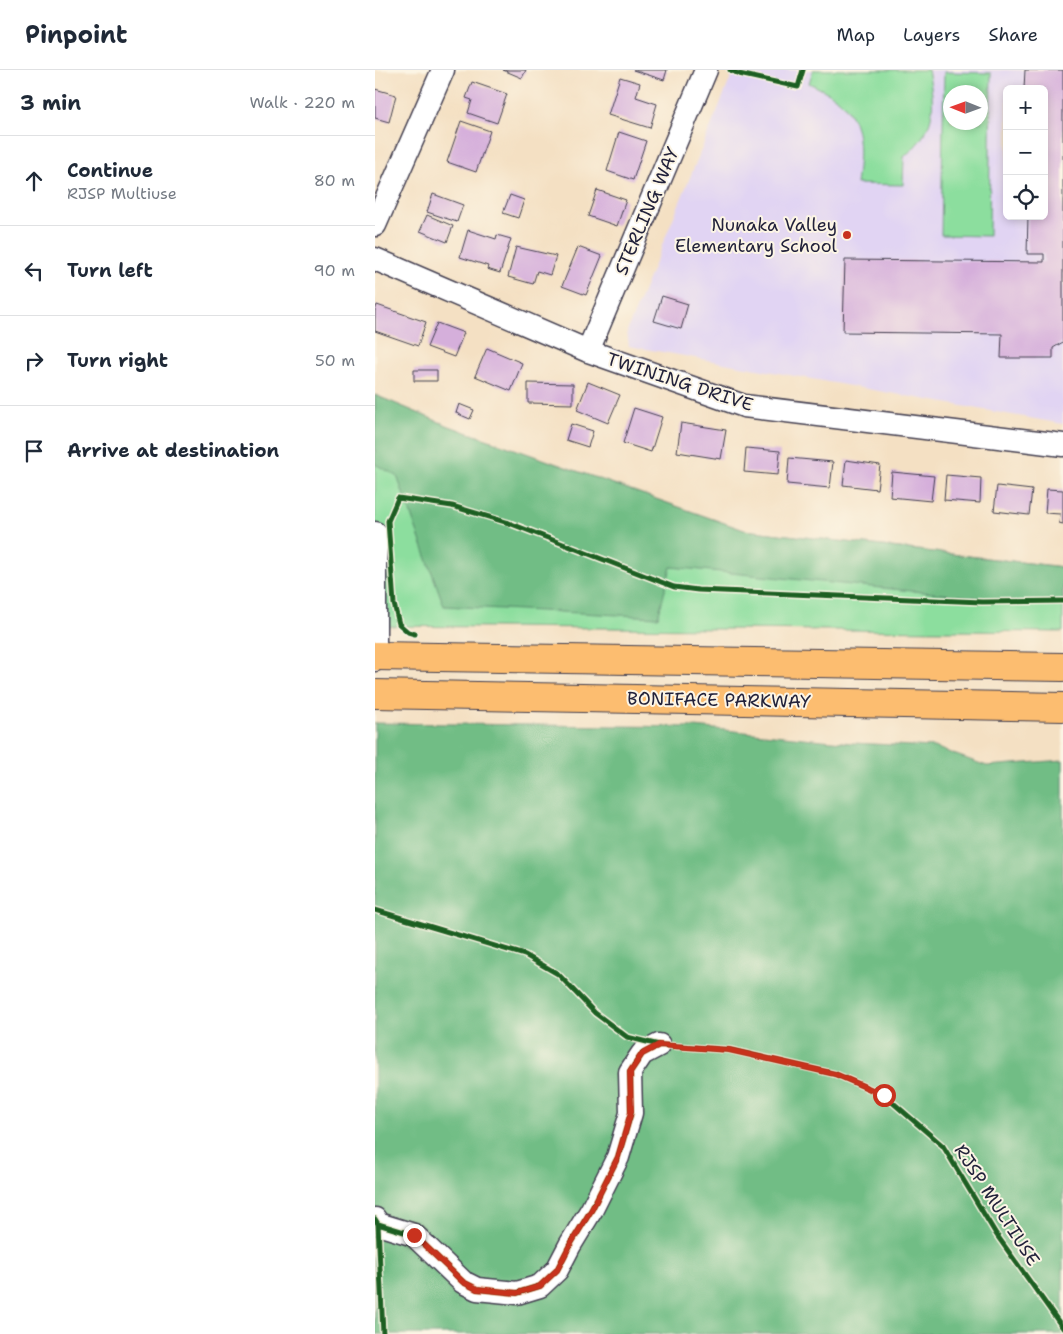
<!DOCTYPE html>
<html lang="en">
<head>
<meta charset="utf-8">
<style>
	:root { --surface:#fff; --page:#f2f2f3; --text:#1f2937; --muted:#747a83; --line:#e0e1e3 }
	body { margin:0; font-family:"Shantell Sans",sans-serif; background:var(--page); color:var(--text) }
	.controls { position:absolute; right:15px; top:15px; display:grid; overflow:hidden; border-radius:8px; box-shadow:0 2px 8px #0003 }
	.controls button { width:45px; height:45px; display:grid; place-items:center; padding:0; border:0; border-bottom:1px solid var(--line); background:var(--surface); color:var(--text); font:25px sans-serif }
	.compass { position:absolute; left:568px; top:15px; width:45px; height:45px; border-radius:50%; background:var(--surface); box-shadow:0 2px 8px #0003; rotate:271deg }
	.stop { position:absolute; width:15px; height:15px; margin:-11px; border:4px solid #c8321e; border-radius:50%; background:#fff }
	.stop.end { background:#c8321e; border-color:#fff; box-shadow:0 1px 5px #0008 }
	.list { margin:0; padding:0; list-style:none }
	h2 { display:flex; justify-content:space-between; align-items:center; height:65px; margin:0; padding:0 20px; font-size:21px }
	h2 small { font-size:16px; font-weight:400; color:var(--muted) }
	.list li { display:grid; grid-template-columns:32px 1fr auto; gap:15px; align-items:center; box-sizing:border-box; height:90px; padding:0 20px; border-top:1px solid var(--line) }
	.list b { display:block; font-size:19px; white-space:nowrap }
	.list p { margin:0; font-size:16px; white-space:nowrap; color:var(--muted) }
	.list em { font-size:16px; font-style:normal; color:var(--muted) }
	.icon { flex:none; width:28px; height:28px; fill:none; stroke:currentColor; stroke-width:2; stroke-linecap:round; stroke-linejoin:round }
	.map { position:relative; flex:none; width:688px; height:1264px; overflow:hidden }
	header { display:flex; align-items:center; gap:30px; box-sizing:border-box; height:70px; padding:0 25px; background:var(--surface); border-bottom:1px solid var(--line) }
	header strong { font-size:24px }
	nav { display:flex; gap:28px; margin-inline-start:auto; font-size:18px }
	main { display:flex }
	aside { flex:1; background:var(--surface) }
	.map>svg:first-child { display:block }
</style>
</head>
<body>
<header>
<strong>Pinpoint</strong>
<nav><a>Map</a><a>Layers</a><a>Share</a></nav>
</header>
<main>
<aside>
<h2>3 min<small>Walk · 220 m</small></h2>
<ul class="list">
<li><svg class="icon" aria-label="ahead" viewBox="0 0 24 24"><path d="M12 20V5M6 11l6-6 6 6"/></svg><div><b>Continue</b><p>RJSP Multiuse</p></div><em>80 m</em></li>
<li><svg class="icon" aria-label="left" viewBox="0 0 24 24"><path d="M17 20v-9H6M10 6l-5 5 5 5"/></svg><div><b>Turn left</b></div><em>90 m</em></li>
<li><svg class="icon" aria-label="right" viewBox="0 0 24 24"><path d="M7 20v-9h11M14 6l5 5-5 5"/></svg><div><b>Turn right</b></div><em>50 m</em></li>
<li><svg class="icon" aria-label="arrive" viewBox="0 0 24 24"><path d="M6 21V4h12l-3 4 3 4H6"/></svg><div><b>Arrive at destination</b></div></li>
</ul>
</aside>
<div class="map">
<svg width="688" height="1264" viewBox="0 0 688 1264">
	<rect width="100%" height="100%" fill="#fcf5e5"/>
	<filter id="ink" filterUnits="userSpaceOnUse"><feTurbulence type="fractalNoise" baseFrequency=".02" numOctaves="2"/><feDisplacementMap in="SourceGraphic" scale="10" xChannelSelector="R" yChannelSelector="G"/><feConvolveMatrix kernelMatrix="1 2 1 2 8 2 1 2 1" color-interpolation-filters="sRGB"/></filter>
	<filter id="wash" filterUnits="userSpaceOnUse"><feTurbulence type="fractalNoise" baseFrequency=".0096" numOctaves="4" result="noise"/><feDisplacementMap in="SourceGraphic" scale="20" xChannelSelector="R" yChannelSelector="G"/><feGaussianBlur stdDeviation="1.12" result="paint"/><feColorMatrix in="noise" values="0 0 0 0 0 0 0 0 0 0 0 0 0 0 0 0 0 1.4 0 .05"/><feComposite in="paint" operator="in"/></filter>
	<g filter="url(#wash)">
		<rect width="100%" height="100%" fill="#f4e0c3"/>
		<!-- built -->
		<path fill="#e1d4f3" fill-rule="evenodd" d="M359 0H650L649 19H632V146H653L652 183 669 184V192L470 190 468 261 627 264V288H678V278L688 272V354L254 276 252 261ZM576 22H606V52H576Z"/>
		<!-- green -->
		<path fill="#8cde9e" stroke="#57806c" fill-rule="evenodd" d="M438 0H553C561 39 561 59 529 87L528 115 481 114C485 85 488 51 464 30 455 23 444 18 434 13Z
			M569 2 616 3 614 166 566 165ZM606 22V52H576V22Z
			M0 325 74 356 369 460 688 497V562L0 556Z"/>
		<!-- forest -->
		<path fill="#71bd85" stroke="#4a7060" d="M0 325 74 356 369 460 688 497V536L296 497 283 547 69 536 22 406 0 394Z
			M0 653 320 657 477 673 559 677 612 696 688 690V1264H0Z"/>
		<g id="blocks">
			<!-- building -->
			<path fill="#d5afdb" d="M128 0H151L147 8Z
				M258 0H292L289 10Z
				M650 0H688V272L678 278V288H626L627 264 468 262 470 190 669 192V184H652L653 146H669V19H649Z
				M245 7 265 13 261 27 282 34 275 58 233 45Z
				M97 12 132 24 122 53 93 43 97 30 91 28Z
				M0 19 21 25 14 52 0 48Z
				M86 51 115 61 101 102 72 92Z
				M244 62 271 71 258 110 232 101Z
				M222 120 251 130 242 156 213 146Z
				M58 124 88 135 82 152 52 142Z
				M135 125 149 130 143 148 128 143Z
				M52 145 78 156 72 172 45 161Z
				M93 160 121 169 122 165 136 169 125 203 112 199 113 196 85 187Z
				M141 177 181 186 175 205 162 201 158 214 133 207Z
				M203 177 227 186 211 225 187 216Z
				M287 226 313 234 306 259 279 251Z
				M2 235 51 252 43 276 0 261V241Z
				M62 253 89 263 79 287 52 277Z
				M112 278 147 293 136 321 100 306Z
				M39 300H62V311H39Z
				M213 312 245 325 233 353 202 340Z
				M153 313 198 314V334L153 333Z
				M84 334 99 340 95 349 81 343Z
				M259 338 287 347 276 382 248 373Z
				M306 353 351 360 346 389 302 382Z
				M196 354 218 361 213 377 191 370Z
				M371 378 405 381 403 405 369 402Z
				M414 388 458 392 455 418 412 414Z
				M471 390 505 395 502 419 468 415Z
				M517 402 559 406 556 431 515 427Z
				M571 405 606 408 605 433 569 430Z
				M622 416 657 420 654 445 619 441Z
				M672 419 688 420V454L684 453 685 444 670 443Z"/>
		</g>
	</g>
	<g filter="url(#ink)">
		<use href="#blocks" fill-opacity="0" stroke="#423e4f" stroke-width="1"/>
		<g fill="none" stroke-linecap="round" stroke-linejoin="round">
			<defs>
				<path id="minor" d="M0 155 68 0
					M0 189 213 281 369 336 688 375
					M213 281 331 0
					M0 463V590
					M0 1149 3 1154 39 1165 88 1212 102 1219 142 1223 165 1216 182 1200 195 1175 217 1139 243 1087 256 1043 255 1002 267 984 284 975"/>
				<path id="major" d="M0 586 688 597
					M0 624 688 637"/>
			</defs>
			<!-- minor casing -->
			<use href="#minor" stroke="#423e4f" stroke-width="25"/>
			<!-- major casing -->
			<use href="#major" stroke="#423e4f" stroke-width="30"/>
			<!-- minor -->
			<use href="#minor" stroke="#fff" stroke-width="22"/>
			<!-- major -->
			<use href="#major" stroke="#fcbd6f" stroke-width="28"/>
			<defs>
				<path id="cycleway" d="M355 0 364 4 423 17 428 0
					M40 564 33 562 24 554 19 534 13 451 23 428 77 436 134 453 299 517 323 520 607 532 688 531
					M0 840 150 885 183 904 220 943 252 967 284 975 355 980 460 1004 509 1025 568 1076 621 1164 688 1258
					M0 1149 3 1154 39 1165 88 1212 102 1219 142 1223 165 1216 182 1200 195 1175 217 1139 243 1087 256 1043 255 1002 267 984 284 975
					M3 1154 8 1264"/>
			</defs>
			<!-- cycleway casing -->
			<use href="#cycleway" stroke="#fcf5e5" stroke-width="8"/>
			<!-- cycleway -->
			<use href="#cycleway" stroke="#1b5e20" stroke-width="5"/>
		</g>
	</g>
	<g fill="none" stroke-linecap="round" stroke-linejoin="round" filter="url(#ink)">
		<!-- route -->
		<path stroke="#c8321e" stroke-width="6" d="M39 1165 88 1212 102 1219 142 1223 165 1216 182 1200 195 1175 217 1139 243 1087 256 1042 255 1002 267 984 284 975 354 980 460 1004 509 1025"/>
	</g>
	<!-- markers -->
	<circle fill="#c8321e" stroke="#fcf5e5" stroke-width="2" cx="472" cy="165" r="5"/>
	<g text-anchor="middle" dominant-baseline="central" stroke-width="4" stroke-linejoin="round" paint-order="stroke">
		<!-- street labels -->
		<g font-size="18" fill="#22223b" stroke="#fcf5e5">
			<text transform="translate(272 141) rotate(-67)">STERLING WAY</text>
			<text transform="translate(305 312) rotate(18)">TWINING DRIVE</text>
			<text transform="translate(344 630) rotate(1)">BONIFACE PARKWAY</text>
			<text transform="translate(622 1135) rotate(57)">RJSP MULTIUSE</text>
		</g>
		<!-- poi labels -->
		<g font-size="18" fill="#22223b" stroke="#fcf5e5" text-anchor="end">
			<text x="462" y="155">Nunaka Valley<tspan x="462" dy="21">Elementary School</tspan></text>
		</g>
	</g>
</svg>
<div class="controls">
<button>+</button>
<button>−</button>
<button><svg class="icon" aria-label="locate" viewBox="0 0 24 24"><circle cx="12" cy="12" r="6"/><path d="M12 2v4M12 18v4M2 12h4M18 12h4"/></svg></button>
</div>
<svg class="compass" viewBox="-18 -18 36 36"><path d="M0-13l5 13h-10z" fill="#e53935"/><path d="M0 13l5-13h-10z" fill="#747a83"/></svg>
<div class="stop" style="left:509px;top:1025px"></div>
<div class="stop end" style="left:39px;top:1165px"></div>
</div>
</main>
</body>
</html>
